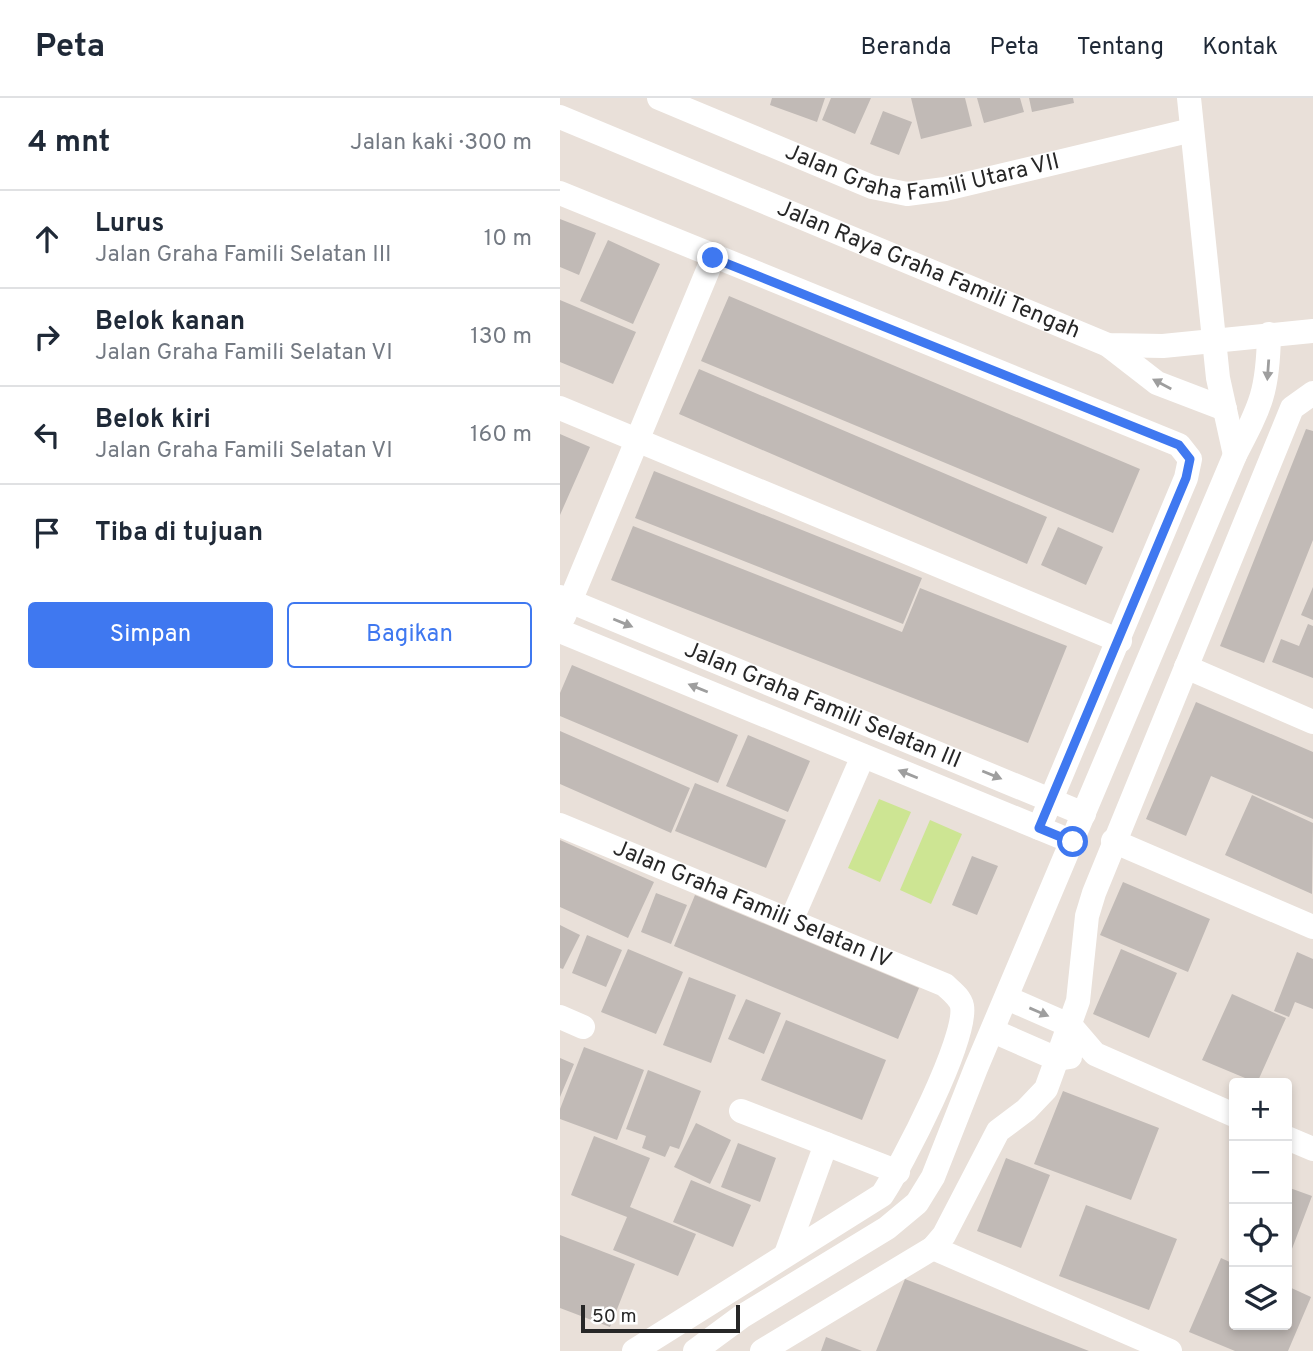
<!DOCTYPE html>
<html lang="id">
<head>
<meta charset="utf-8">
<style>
	:root { --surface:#fff; --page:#f6f6f7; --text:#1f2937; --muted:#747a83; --line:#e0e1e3; --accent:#3f78f0 }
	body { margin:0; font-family:Overpass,sans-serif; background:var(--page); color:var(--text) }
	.controls { position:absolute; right:21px; bottom:21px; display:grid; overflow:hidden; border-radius:7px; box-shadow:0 4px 10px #0003 }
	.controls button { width:63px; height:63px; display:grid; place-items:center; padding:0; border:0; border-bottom:2px solid var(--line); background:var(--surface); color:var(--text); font:35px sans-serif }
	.scale { position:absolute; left:21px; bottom:18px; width:159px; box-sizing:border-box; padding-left:7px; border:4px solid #272727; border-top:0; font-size:19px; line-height:24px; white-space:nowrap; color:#272727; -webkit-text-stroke:5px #fff; paint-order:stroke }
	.stop { position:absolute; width:21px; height:21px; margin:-16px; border:5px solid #3f78f0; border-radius:50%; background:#fff }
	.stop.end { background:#3f78f0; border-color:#fff; box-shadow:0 2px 7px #0008 }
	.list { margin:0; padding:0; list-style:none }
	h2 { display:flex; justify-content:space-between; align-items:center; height:91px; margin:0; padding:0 28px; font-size:30px }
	h2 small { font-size:23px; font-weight:400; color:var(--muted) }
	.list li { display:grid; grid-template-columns:46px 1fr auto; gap:21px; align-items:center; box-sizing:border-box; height:98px; padding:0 28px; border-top:2px solid var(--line) }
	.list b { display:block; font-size:26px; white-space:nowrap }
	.list p { margin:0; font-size:23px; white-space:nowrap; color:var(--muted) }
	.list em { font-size:23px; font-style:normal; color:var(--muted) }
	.actions { display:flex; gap:14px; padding:21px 28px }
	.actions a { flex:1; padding:16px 0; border:2px solid var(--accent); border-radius:7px; text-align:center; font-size:24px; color:var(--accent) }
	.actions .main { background:var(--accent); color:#fff }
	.icon { flex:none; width:38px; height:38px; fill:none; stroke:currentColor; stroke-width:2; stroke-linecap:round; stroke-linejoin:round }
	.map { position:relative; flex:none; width:753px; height:1253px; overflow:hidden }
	header { display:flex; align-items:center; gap:42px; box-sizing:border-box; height:98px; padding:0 35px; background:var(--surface); border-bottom:2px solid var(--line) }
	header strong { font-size:33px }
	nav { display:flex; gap:38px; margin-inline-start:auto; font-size:24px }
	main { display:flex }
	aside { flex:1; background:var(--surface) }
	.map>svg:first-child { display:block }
</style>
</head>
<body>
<header>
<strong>Peta</strong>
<nav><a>Beranda</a><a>Peta</a><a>Tentang</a><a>Kontak</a></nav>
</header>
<main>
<aside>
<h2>4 mnt<small>Jalan kaki · 300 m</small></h2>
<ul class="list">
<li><svg class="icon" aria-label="ahead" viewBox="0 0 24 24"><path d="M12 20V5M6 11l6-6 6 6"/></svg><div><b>Lurus</b><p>Jalan Graha Famili Selatan III</p></div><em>10 m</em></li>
<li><svg class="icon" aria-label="right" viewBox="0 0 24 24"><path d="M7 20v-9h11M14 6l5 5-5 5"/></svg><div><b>Belok kanan</b><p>Jalan Graha Famili Selatan VI</p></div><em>130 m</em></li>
<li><svg class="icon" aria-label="left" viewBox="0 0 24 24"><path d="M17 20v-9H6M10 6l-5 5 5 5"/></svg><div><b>Belok kiri</b><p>Jalan Graha Famili Selatan VI</p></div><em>160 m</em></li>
<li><svg class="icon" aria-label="arrive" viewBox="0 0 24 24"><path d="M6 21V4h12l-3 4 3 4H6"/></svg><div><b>Tiba di tujuan</b></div></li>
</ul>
<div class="actions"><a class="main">Simpan</a><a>Bagikan</a></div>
</aside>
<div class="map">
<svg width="753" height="1253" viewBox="0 0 753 1253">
	<rect width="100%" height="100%" fill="#e9e0d9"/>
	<!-- pitch -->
	<path fill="#cde593" d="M319 701 351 714 320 784 288 770Z
		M370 722 402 736 371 806 340 792Z"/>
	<!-- building -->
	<path fill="#c1bab6" d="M212 0H265L257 24 210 7Z
		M271 0H311L295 36 262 22Z
		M351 0H405L412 28 361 41Z
		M417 0H460L464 14 424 25Z
		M469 0H513L514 5 472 14Z
		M323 13 352 24 339 57 310 46Z
		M0 121 36 135 19 177 0 169Z
		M48 142 100 166 73 226 20 203Z
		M169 198 580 371 553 435 141 263Z
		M0 202 76 234 53 286 0 264Z
		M139 271 487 419 467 466 119 316Z
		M746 331 753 333V442L704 565 660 548Z
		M0 336 30 349 0 417Z
		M94 373 362 480 343 526 75 420Z
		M73 428 342 534 360 490 507 548 468 645 51 482Z
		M498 429 543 449 526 487 481 467Z
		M753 489V522L741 517Z
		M748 526 753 528V580L712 564 721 541 739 548Z
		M12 567 178 637 158 685 0 618V595Z
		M636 604 753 654V721L651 678 626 738 586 721Z
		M0 633 130 690 111 735 0 686Z
		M188 637 250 663 228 714 166 688Z
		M135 685 226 722 206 770 115 733Z
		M692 697 753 725 752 796 665 757Z
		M0 742 94 784 68 840 0 809Z
		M412 758 438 768 417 817 392 807Z
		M563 784 650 821 628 874 540 837Z
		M96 795 127 807 111 846 81 834Z
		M135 797 359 890 338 941 114 848Z
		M0 827 20 837 3 871 0 870Z
		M27 837 62 852 46 889 12 875Z
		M68 851 123 874 96 936 41 914Z
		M561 851 617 875 589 940 533 916Z
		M737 854 753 861V911L735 904 729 919 714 913Z
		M129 879 176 897 151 965 103 947Z
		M672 896 726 920 697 985 642 962Z
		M186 901 221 915 204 956 168 941Z
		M226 922 326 962 302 1022 201 982Z
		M24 949 84 972 57 1042 0 1021V1011Z
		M0 960 14 966 0 999Z
		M88 972 141 993 119 1051 110 1048 105 1059 82 1050 86 1038 66 1031Z
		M503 993 599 1030 571 1102 474 1066Z
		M136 1025 171 1042 150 1086 114 1069Z
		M34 1038 90 1060 70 1109 136 1136 118 1178 53 1152 67 1119 11 1097Z
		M178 1045 216 1060 200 1104 161 1089Z
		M446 1060 490 1077 461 1150 417 1133Z
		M131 1082 191 1107 173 1149 113 1124Z
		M727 1089 752 1098 727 1164Z
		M526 1107 617 1141 589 1212 499 1178Z
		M0 1137 75 1166 50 1229 0 1210Z
		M661 1160 674 1166V1227H727V1188L751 1199 728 1253H675L629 1234Z
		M345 1181 529 1253H316Z
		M266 1239 302 1253H261Z"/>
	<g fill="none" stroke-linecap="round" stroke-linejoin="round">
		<!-- minor -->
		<g stroke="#fff" stroke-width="24">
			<path id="s1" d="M99 0 312 89 347 96 385 91 632 32"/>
			<path d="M629 0 658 280 675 357"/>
			<path id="s2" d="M0 19 548 247 603 248 753 233"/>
			<path d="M0 95 619 347 630 361 626 380 479 730"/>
			<path d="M548 247 597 285 665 311"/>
			<path d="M0 310 560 543"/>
			<path id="s3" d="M0 499 524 716"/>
			<path d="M4 518 153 160"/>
			<path d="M0 533 513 744"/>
			<path d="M626 569 753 624"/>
			<path id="s4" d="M0 727 385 887C391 893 400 899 402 908 408 940 342 1067 322 1097L74 1253"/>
			<path d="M553 743 753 829"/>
			<path d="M231 823 303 658"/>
			<path d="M447 900 511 928 535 956 674 1017"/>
			<path d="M0 919 23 929"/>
			<path d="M433 933 497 961 510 959"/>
			<path d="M181 1013 338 1074"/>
			<path d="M727 1040 753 1051"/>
			<path d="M373 1150 610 1253"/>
			<path d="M226 1156 266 1046"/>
			<path d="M135 1253 181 1219 327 1130 357 1105 373 1079 416 970 675 357C701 307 708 294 709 236"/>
			<path d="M202 1253 373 1150 384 1137 438 1033 466 1012 486 991 518 903 527 818 534 795 732 310 753 295"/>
		</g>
	</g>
	<!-- one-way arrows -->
	<defs><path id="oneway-solid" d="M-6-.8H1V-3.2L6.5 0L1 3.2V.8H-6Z" transform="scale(1.75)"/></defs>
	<g fill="#9e9e9e">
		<use href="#oneway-solid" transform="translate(708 272) rotate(94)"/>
		<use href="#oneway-solid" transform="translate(602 286) rotate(-152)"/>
		<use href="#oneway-solid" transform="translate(63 525) rotate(22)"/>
		<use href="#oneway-solid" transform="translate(138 590) rotate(-158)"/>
		<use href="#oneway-solid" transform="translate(348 676) rotate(-158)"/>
		<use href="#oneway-solid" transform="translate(432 677) rotate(22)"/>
		<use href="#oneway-solid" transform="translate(479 914) rotate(23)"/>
	</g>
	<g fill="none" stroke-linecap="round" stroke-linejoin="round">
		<!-- route -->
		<path stroke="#3f78f0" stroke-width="9" d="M153 160 619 347 630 361 626 380 479 730 513 744"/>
	</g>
	<g text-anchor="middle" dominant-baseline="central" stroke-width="7" stroke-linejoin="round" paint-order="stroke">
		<!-- street labels -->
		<g font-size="23" fill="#272727" stroke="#fff">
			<text stroke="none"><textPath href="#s1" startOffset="280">Jalan Graha Famili Utara VII</textPath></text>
			<text stroke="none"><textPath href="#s2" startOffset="399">Jalan Raya Graha Famili Tengah</textPath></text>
			<text stroke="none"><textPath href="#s3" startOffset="284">Jalan Graha Famili Selatan III</textPath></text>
			<text stroke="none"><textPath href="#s4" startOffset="208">Jalan Graha Famili Selatan IV</textPath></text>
		</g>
	</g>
</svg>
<div class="controls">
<button>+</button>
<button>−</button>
<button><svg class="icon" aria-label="locate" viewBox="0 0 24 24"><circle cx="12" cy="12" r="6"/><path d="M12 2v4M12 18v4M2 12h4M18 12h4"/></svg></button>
<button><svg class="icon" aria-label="layers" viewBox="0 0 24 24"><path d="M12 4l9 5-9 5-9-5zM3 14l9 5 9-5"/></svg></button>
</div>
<div class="scale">50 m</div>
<div class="stop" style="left:513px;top:744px"></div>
<div class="stop end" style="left:153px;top:160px"></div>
</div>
</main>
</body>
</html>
